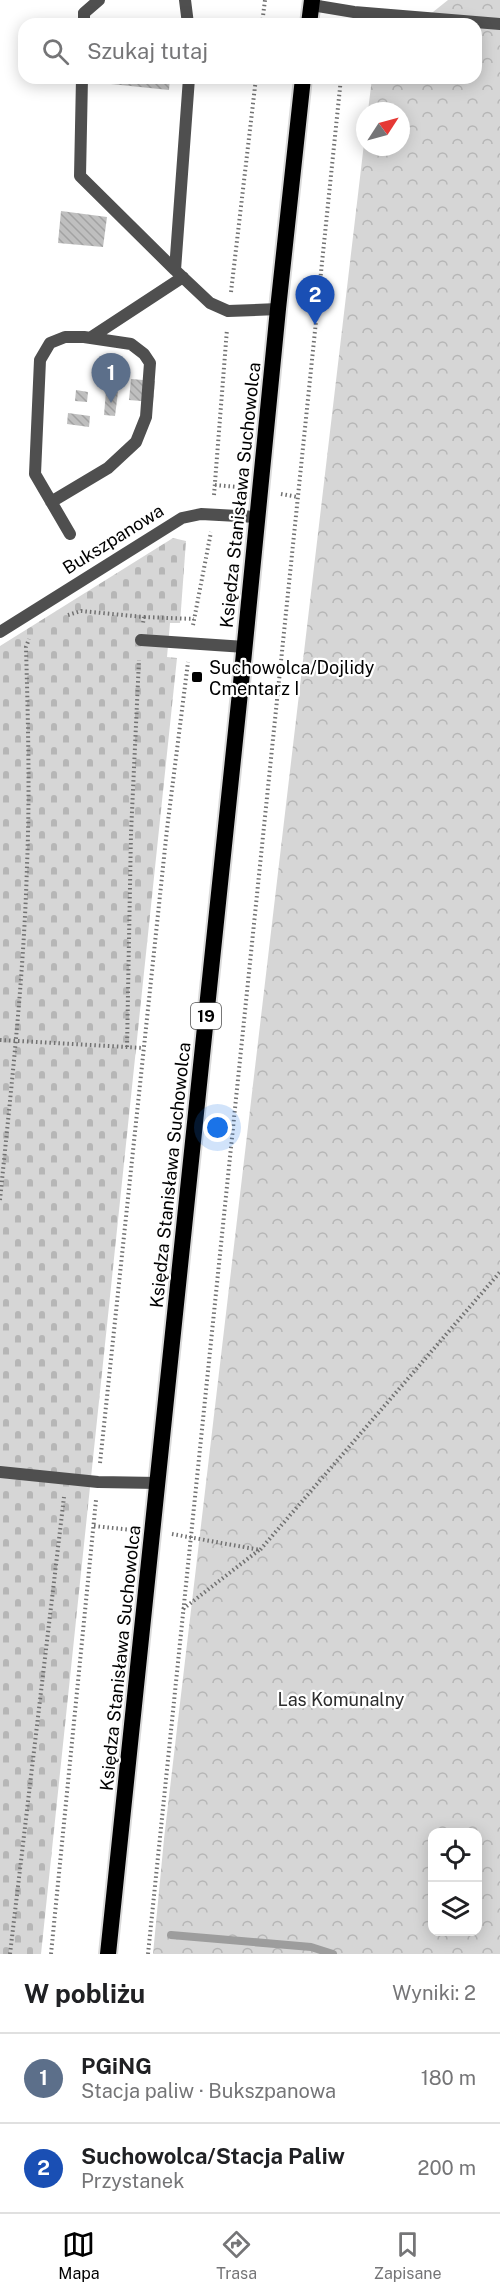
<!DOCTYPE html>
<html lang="pl">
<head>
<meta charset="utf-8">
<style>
	:root { --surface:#fff; --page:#f2f2f2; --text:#202124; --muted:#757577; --line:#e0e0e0; --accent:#000 }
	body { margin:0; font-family:"Public Sans",sans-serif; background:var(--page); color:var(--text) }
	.controls { position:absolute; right:18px; bottom:18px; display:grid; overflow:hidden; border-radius:12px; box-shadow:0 3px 15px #0003 }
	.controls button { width:54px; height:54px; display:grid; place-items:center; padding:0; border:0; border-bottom:2px solid var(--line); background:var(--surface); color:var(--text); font:30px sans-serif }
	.compass { position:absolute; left:356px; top:102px; width:54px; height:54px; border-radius:50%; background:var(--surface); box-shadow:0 3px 15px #0003; rotate:54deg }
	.you { position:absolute; left:218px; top:1128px; width:21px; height:21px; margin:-15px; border:4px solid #fff; border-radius:50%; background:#1a73e8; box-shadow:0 0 0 9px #1a73e833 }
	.badge { display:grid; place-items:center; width:39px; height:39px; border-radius:50%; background:var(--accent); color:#fff; font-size:20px; font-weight:700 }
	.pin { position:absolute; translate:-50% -50px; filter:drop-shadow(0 2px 3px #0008) }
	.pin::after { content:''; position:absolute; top:32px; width:21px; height:18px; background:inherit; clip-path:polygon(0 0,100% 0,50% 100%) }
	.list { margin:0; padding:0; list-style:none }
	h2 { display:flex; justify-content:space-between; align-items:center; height:78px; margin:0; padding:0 24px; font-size:26px }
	h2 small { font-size:20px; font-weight:400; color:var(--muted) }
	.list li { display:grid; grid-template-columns:39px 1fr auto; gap:18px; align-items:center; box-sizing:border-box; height:90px; padding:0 24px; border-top:2px solid var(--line) }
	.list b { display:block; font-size:22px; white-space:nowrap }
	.list p { margin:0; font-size:20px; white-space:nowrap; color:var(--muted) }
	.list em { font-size:20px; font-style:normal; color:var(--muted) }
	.icon { flex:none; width:33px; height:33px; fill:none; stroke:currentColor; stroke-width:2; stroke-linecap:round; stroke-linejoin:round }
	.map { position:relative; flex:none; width:500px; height:1954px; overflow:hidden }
	.search { position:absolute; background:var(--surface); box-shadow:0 3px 15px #0003; left:18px; right:18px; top:18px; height:66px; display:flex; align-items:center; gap:15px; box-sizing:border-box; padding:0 21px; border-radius:18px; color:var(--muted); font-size:22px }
	.sheet { height:258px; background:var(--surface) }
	nav { display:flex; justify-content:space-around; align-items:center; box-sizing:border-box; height:84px; border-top:2px solid var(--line); background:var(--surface); font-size:16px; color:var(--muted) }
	nav a { display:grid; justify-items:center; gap:3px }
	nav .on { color:var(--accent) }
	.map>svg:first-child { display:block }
</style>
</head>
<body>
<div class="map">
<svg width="500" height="1954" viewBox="0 0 500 1954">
	<defs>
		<pattern id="forest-crowns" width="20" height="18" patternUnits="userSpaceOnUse" patternTransform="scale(1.5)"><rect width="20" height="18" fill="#d6d6d6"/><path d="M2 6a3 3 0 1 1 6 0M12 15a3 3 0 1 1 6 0" fill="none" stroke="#b6b6b6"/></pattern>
		<pattern id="cemetery-stones" width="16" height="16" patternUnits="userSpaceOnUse" patternTransform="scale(1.5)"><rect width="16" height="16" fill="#d6d6d6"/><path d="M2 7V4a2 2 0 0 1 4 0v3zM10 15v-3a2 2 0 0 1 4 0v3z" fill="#b6b6b6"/></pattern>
		<pattern id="building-back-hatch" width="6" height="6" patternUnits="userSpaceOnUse" patternTransform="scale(1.5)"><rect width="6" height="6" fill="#bfbfbf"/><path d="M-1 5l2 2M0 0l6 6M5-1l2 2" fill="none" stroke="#a2a2a2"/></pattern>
	</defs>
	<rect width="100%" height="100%" fill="#fff"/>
	<!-- forest -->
	<path fill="url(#forest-crowns)" fill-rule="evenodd" d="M448 0H500V1954H153L164 1839 365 135V147H401V111H368L372 78H476V24H418ZM432 1832H478V1932H432Z"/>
	<!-- cemetery -->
	<path fill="url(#cemetery-stones)" d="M173 538 186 541 180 623H170L167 657 177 658 41 1954H0V646Z"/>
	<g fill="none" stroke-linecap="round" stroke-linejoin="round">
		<!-- stream -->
		<path stroke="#9d9d9d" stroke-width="8" d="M171 1935 311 1947 333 1954"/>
	</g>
	<!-- building -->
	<path fill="url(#building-back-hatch)" d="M111 78H170L169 90 111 84Z
		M61 211 107 217 103 247 58 243Z
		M131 379 155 381 153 402 129 400Z
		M76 390 88 392 87 402 75 401Z
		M106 391 118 392 115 416 104 415Z
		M68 413 90 416 89 427 67 424Z"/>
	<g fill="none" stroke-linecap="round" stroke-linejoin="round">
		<defs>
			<path id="trunk" d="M309 24 312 0
				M108 1954 241 683 278 309 303 78"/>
		</defs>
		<!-- trunk casing -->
		<use href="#trunk" stroke="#dbdbdb" stroke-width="20"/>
		<!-- path -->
		<path stroke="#717171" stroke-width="4" stroke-dasharray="1.5 3" stroke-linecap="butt" d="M262 24 265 0
			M231 292 256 78
			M215 485 238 487
			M281 494 298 497
			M214 495 227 329
			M68 615 81 611 144 617 143 623
			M144 617 194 619
			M193 625 211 532
			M0 1040 143 1048
			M127 1047 131 833 139 660
			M0 1200C11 1089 24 977 27 865 30 793 28 720 26 647L29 639
			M100 1463 167 829 188 662
			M94 1526 132 1530
			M172 1534 260 1550 500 1272
			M183 1609 259 1550
			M10 1954 64 1497
			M51 1954 96 1500
			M148 1954 341 78"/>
		<!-- service -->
		<path stroke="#4f4f4f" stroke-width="12" d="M185 0 188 24
			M84 24V13L99 0
			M82 78 80 176 175 270
			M189 78 175 270 210 303 228 311 278 309
			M90 338 183 277
			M51 502 108 468 136 442 146 417 150 363 144 354 131 344 84 337H65L50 343 40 360 35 474 70 534
			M141 640 245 647
			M0 1472 98 1482 158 1483"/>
		<!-- minor -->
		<path stroke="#4f4f4f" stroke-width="12" d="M312 5 354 12 500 24
			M0 632 182 518 201 514 258 517"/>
		<!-- trunk -->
		<use href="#trunk" stroke="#000" stroke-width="16"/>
	</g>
	<!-- markers -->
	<rect fill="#000" stroke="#fff" stroke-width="2" x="191" y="671" width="12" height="12" rx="3"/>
	<g text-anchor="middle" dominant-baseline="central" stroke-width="4.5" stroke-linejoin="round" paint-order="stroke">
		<!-- shield labels -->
		<rect fill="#fff" stroke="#4c4c4c" stroke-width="1.5" x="191" y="1003" width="30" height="26" rx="4.5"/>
		<g font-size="16" font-weight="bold" fill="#000">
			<text x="206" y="1016">19</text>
		</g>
		<!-- street labels -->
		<g font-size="18" fill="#000" stroke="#fff">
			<text transform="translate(240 495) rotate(-84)">Księdza Stanisława Suchowolca</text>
			<text transform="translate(113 539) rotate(-32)">Bukszpanowa</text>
			<text transform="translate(170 1175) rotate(-84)">Księdza Stanisława Suchowolca</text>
			<text transform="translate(120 1658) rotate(-84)">Księdza Stanisława Suchowolca</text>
		</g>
		<!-- poi labels -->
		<g font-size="18" fill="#000" stroke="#fff" text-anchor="start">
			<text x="209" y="667">Suchowolca/Dojlidy<tspan x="209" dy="21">Cmentarz I</tspan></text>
		</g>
		<!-- park labels -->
		<g font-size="18" fill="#2d2d2d" stroke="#fff">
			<text x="341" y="1699">Las Komunalny</text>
		</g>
	</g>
</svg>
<div class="controls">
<button><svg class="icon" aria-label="locate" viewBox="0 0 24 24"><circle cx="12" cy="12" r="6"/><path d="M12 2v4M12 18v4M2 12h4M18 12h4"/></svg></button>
<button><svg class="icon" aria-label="layers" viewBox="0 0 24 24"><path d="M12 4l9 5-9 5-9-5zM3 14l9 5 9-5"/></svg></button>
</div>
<svg class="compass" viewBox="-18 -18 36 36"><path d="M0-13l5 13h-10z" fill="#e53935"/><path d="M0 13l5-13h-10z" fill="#757577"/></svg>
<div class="you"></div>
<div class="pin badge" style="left:111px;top:403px;background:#5c6f8a">1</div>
<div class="pin badge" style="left:315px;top:325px;background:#1a4fb4">2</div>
<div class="search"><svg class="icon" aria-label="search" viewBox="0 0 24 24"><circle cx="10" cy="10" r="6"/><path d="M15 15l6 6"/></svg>Szukaj tutaj</div>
</div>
<section class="sheet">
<h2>W pobliżu<small>Wyniki: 2</small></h2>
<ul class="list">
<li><span class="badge" style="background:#5c6f8a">1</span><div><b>PGiNG</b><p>Stacja paliw · Bukszpanowa</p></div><em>180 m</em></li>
<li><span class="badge" style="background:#1a4fb4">2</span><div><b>Suchowolca/Stacja Paliw</b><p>Przystanek</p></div><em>200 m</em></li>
</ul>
</section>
<nav>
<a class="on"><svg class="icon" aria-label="map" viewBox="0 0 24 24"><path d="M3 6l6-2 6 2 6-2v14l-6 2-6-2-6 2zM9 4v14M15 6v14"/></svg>Mapa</a>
<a><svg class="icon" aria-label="directions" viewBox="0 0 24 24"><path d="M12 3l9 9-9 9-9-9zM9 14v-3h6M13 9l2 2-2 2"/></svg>Trasa</a>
<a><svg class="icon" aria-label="saved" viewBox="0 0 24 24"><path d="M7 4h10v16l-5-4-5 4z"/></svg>Zapisane</a>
</nav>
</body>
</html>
